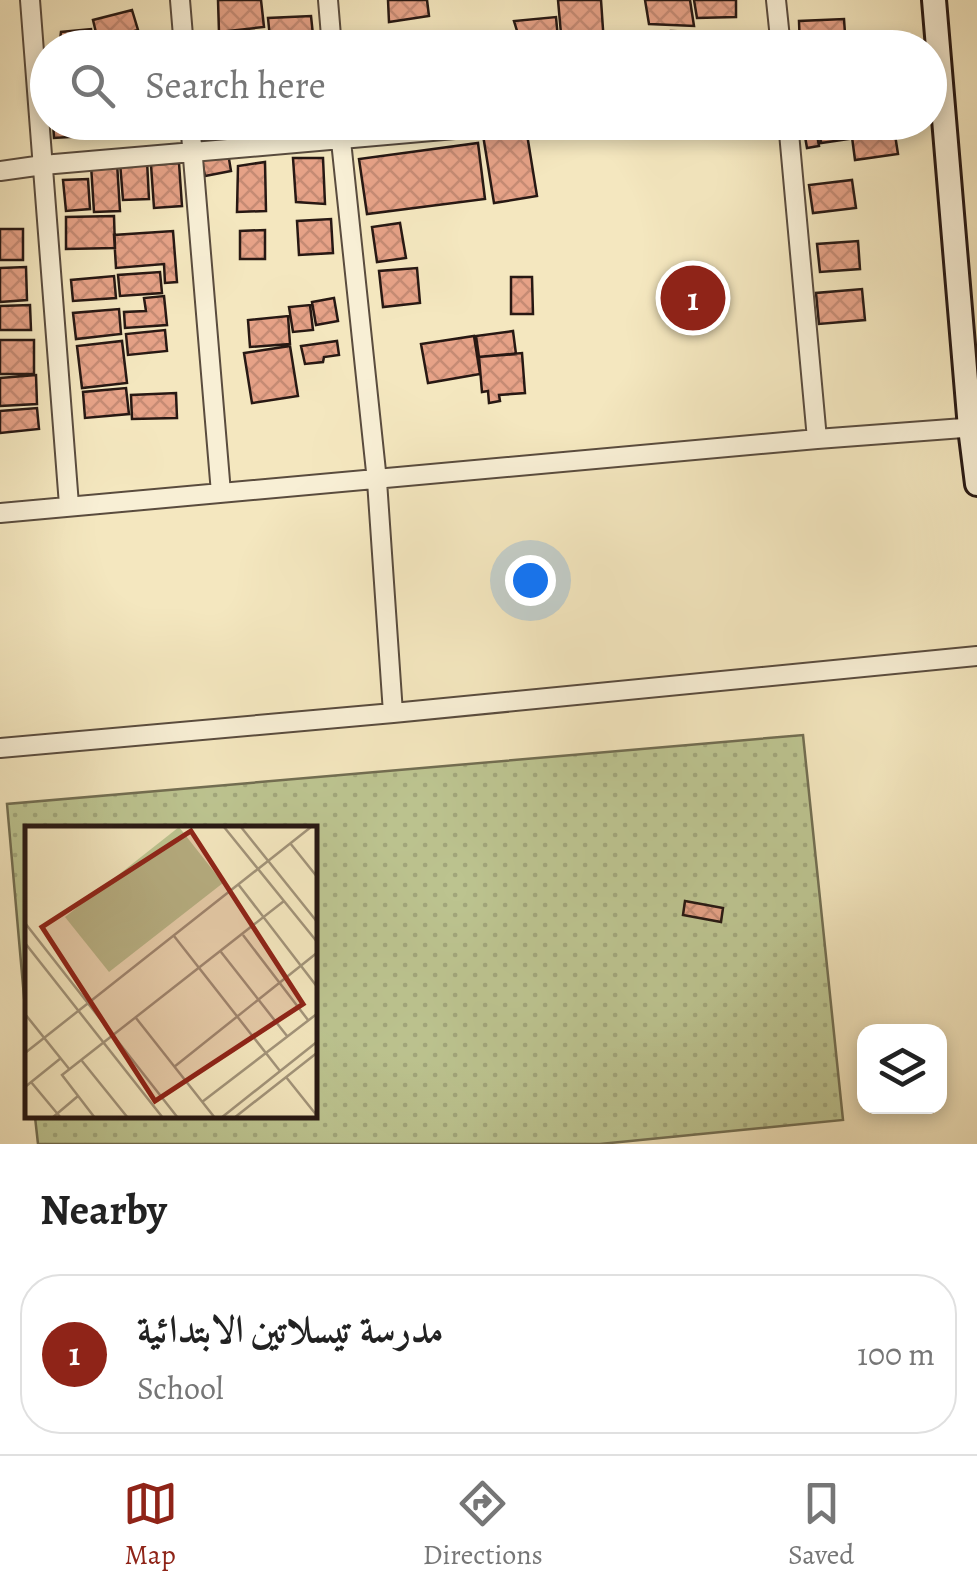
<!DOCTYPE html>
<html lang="en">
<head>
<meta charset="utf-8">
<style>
	:root { --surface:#fff; --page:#f6f6f6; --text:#222; --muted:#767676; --line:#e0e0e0; --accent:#8f2418 }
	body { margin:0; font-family:Alegreya,Amiri,serif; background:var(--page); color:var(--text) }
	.controls { position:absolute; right:30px; bottom:30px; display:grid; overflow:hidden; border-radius:20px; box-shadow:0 5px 15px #0003 }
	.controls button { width:90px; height:90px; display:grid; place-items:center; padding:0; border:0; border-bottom:2px solid var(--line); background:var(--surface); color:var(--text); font:50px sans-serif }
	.you { position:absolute; left:530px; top:580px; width:35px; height:35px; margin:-25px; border:8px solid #fff; border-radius:50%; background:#1a73e8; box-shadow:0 0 0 15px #1a73e833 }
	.badge { display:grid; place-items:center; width:65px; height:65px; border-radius:50%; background:var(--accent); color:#fff; font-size:32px; font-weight:700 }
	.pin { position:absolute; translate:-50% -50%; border:5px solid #fff; box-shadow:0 2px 10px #0006 }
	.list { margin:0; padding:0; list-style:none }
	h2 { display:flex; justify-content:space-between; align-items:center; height:130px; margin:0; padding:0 40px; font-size:42px }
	h2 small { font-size:32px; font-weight:400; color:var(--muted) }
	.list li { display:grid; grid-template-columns:65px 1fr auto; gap:30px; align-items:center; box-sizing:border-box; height:160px; margin:0 20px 20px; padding:0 20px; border:2px solid var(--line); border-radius:40px }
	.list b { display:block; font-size:38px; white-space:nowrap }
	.list p { margin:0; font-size:32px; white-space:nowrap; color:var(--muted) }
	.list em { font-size:32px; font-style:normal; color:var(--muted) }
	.icon { flex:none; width:55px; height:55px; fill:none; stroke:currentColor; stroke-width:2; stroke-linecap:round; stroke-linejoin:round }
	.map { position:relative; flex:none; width:977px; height:1144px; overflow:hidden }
	.search { position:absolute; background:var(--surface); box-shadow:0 5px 15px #0003; left:30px; right:30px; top:30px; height:110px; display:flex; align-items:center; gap:25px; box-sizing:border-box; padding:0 35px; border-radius:55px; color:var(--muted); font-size:38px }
	.sheet { height:310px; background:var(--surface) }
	nav { display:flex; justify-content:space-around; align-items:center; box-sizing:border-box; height:140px; border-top:2px solid var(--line); background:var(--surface); font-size:28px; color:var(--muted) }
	nav a { display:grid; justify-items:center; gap:5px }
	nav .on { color:var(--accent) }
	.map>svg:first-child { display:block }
</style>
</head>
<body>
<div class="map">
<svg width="977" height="1144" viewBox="0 0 977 1144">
	<defs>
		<pattern id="park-dots" width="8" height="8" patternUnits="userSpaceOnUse" patternTransform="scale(2.5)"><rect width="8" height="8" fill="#bdc591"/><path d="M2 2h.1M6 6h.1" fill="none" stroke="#a2a87c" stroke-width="1.8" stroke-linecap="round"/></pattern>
		<pattern id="building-cross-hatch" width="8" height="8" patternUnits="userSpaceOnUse" patternTransform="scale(2.5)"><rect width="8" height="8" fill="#e6a287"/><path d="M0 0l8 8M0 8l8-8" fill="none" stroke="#c58b74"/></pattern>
	</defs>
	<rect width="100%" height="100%" fill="#f4e7bf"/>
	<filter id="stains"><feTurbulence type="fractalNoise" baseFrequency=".002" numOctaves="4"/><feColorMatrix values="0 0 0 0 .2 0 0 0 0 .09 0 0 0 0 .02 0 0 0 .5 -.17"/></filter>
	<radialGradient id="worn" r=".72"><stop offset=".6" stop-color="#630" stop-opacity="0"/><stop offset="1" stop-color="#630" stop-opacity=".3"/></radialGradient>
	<!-- park -->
	<path fill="url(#park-dots)" stroke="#726e52" stroke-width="2.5" d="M803 735 843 1120 600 1144H38L35 1117 315 1116V829H28L27 1031 7 804Z"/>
	<!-- building -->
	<path fill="url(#building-cross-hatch)" stroke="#271813" stroke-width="2.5" d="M218 0H261L264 27 219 32Z
		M388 0H427L429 16 389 22Z
		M558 0H601L604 44 562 45Z
		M645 0H690L694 26 649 24Z
		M694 0H736V17L697 18Z
		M132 10 138 30 98 41 93 20Z
		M311 16 313 35 270 38 268 18Z
		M556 17 558 39 545 40 544 33 518 34 514 21Z
		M844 19 846 48H800L799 21Z
		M91 29 93 48H59L61 32Z
		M671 31 695 32 697 48H672Z
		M389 34 435 35 432 47 391 48Z
		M514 34V48H491V35Z
		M664 35 665 48H639L638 36Z
		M53 122H84L85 136 54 138Z
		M90 122H117L118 132 92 134Z
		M818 122H846L841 125 842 131 848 130 849 139 821 143Z
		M850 122H893L898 154 855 160Z
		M815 123 819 146 807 148 803 125Z
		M526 128 537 196 494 203 483 135Z
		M478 143 485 199 367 214 359 159Z
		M228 153 231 171 205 176 201 157Z
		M293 158H323L325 204 296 202Z
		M147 161 149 199 123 200 120 162Z
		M265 162 266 211 237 212 238 166Z
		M117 163 120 211 94 212 91 165Z
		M179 163 182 206 154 208 151 165Z
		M88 179 90 209 66 211 63 180Z
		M852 180 856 208 813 213 809 185Z
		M114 216 115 248 66 249V217Z
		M331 219 333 253 299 255 297 221Z
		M400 223 406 258 377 262 372 227Z
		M0 229H23V260H0Z
		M265 230V259H240V231Z
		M173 231 177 282 165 283 164 264 116 268 114 235Z
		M858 241 860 269 820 272 817 244Z
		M26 267 27 300 0 302V268Z
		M417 268 420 303 383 307 379 271Z
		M160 272 162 293 120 296 118 275Z
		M114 276 116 298 73 301 71 280Z
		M511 277H532L533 314H511Z
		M862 289 865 320 819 324 816 293Z
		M164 296 167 325 125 328 124 312 146 311 144 298Z
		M334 298 338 321 316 325 312 302Z
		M30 305 31 330H0V306Z
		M310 305 313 330 293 332 289 307Z
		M119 309 121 334 76 339 73 313Z
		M288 316 290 344 250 347 248 320Z
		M165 330 167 351 128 355 126 334Z
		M513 331 516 354 479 357 476 336Z
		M474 336 480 374 428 383 421 344Z
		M0 340H34V374H0Z
		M122 341 127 383 82 388 77 346Z
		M337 341 339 355 324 357 323 362 305 364 301 346Z
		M290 346 298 396 252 403 244 353Z
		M522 353 525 393 499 395 500 401 489 403 488 391 482 392 479 357Z
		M36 375 37 404 0 406V378Z
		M126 388 129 414 85 418 83 392Z
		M176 393 177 418 132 419 131 395Z
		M37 408 39 429 0 433V411Z
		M685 901 723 908 721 922 683 915Z"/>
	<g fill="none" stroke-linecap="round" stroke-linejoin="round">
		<defs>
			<path id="street" d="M30 0 69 505
				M180 0 184 48
				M328 0 332 48
				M776 0 781 48
				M190 122 221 493
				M339 122 377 481 393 713
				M788 122 817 439
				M0 171 43 165 536 122
				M0 513 817 439 977 427
				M0 748 393 713 977 656"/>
			<path id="secondary" d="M934 0 970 428 977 484"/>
		</defs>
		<!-- street casing -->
		<use href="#street" stroke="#5a4c3e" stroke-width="22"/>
		<!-- secondary casing -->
		<use href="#secondary" stroke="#271813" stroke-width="28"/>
		<!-- street -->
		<use href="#street" stroke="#f8efd5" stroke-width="18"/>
		<!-- secondary -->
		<use href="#secondary" stroke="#f8efd5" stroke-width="22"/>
	</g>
	<!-- overview -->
	<g transform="translate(25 826)">
		<rect width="292" height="292" fill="#f4e7bf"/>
		<path d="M154 1 198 57 84 146 40 91Z" fill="#bdc591"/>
		<path fill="none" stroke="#a2947a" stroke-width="2.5" d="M199 1 293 117M216 1 293 97M265 17 293 52M213 58 293 162M0 97 153 292M218 109 283 194M149 110 255 245M0 117 138 292M196 126 262 210M0 188 45 244M111 192 190 292M0 227 286 1M57 235 103 292M149 241 293 126M261 251 293 291M6 256 36 292M0 261 36 232M177 276 293 187M27 292 53 270M70 292 37 249 259 75M196 292 293 215M209 292 293 226"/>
		<path fill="#8f2418" fill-opacity="0.15" stroke="#8f2418" stroke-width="5" d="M166 5 278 178 130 275 17 101Z"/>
		<rect width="292" height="292" fill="none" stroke="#271813" stroke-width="5"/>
	</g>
	<rect width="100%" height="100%" filter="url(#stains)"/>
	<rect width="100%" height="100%" fill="url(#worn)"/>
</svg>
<div class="controls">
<button><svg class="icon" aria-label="layers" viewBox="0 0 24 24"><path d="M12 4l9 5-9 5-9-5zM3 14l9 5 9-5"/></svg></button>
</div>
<div class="you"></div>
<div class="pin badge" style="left:693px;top:298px">1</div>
<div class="search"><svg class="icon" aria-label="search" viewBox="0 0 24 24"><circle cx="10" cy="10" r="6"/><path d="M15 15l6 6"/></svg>Search here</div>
</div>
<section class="sheet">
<h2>Nearby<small></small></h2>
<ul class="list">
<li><span class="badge">1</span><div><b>مدرسة تيسلاتين الابتدائية</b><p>School</p></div><em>100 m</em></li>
</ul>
</section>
<nav>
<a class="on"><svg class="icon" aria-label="map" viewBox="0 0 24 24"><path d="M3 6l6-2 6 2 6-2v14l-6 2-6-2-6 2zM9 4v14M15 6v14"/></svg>Map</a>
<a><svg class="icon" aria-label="directions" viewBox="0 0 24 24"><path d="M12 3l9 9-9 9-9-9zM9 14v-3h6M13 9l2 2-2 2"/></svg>Directions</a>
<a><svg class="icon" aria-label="saved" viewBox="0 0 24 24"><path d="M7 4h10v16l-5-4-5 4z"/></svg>Saved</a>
</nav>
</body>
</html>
